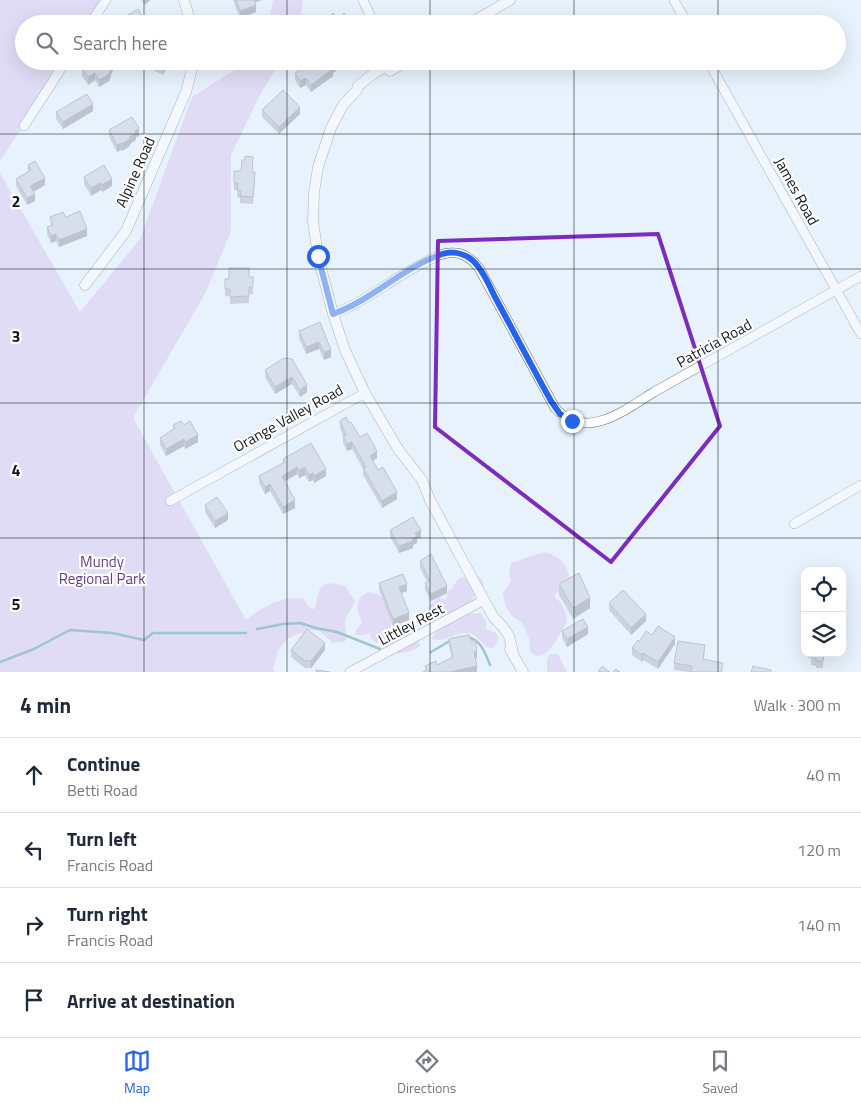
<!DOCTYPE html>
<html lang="en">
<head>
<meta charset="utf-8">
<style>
	:root { --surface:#fff; --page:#f6f6f7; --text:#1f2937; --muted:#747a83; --line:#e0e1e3; --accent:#2563eb }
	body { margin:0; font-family:"Titillium Web",sans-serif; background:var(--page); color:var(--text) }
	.controls { position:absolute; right:15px; bottom:15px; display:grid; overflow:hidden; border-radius:10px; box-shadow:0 5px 20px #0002 }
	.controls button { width:45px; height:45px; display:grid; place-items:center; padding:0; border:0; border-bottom:1px solid var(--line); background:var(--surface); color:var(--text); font:25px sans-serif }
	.stop { position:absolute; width:15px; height:15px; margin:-11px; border:4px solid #2563eb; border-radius:50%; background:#fff }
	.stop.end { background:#2563eb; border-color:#fff; box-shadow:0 1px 5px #0008 }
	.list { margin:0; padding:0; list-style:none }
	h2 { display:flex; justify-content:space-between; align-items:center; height:65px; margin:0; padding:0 20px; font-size:21px }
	h2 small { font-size:16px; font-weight:400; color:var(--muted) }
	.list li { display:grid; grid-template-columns:32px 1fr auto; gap:15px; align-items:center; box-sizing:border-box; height:75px; padding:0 20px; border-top:1px solid var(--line) }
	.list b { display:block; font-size:19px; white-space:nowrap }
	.list p { margin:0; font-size:16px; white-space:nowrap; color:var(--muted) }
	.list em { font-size:16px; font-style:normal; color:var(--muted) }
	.icon { flex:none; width:28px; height:28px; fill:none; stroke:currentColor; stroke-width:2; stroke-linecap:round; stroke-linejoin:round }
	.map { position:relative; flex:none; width:861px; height:672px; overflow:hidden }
	.search { position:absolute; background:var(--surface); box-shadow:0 5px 20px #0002; left:15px; right:15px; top:15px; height:55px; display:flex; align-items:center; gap:12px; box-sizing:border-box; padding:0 18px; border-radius:28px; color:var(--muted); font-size:19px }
	.sheet { height:365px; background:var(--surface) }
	nav { display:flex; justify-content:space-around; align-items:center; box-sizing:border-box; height:70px; border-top:1px solid var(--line); background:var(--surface); font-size:14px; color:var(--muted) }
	nav a { display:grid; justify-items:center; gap:2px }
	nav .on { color:var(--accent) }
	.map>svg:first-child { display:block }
</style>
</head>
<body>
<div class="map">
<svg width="861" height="672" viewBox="0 0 861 672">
	<rect width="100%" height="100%" fill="#e8f2fd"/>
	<!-- green -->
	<path fill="#d8c1ed" d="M0 0H106L90 24H24V61H66L0 161Z
		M273 0H303L300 24H268Z
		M249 61H281L262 91 231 155V231L206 292 133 418 246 620C260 608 285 594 304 599L309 607 313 609 315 608C320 585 320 579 345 586L355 601C353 609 347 613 345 621 344 627 347 633 347 639L344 642 333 643 319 631 312 630 297 634 287 639 278 651 273 668 275 672H0V173L80 312 140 239 192 97Z
		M544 552C561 556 568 565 570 582L561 591 555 594V598C562 601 567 613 567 621 566 625 551 649 548 651 545 654 540 655 537 657L530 651 529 639 523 624 510 614 505 604 503 593 511 581 509 575 511 563Z
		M474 575 480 577 484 584 482 591 473 597 472 602 428 626 425 624 429 606 438 598 446 600 448 590 452 589C460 574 459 580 474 575Z
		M369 592C372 593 374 593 377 594 383 597 392 612 392 619 391 628 389 630 397 638L404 633 415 635 418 639 420 646C410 653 387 660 387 642L384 641 376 643 372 640 370 633 364 635H356L355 632 362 622C356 610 354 598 369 592Z
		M480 613 486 621V629L496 633 498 638 495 647C484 652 482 638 472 634 458 629 445 644 432 639 433 630 458 616 467 614 471 613 476 614 480 613Z
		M551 654H558L567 672H547C548 665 544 659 551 654Z"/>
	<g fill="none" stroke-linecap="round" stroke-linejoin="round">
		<!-- stream -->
		<path stroke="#4a8e8c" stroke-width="2.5" d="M257 629 283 624 300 623 316 628 337 632 380 649
			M468 637C482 641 485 653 490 665
			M431 652 453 639 462 637
			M0 662 34 649 70 630 112 633 144 640 153 633H246"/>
		<defs>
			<path id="minor" d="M363 0 374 24
				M674 0 687 24
				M90 24 106 0
				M708 61 861 334
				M24 126 66 61
				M333 314C366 302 392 278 424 263 432 259 440 253 449 253 462 251 472 259 479 268L555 408C586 442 625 410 654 392L861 276
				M170 501 365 393
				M794 524 861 485
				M350 672 484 600"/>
			<path id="tertiary" d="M184 0 191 24
				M469 24 510 0
				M396 61 373 74 358 86 357 90 343 105 331 128 318 167 314 193 313 221 318 256 333 314 345 350 365 393 398 449 422 480 430 500 484 600 494 618 503 627 509 636 513 653
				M390 71 408 61
				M85 285 126 231 186 92 194 61
				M510 649 523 672"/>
		</defs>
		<!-- minor casing -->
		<use href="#minor" stroke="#5c6773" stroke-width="10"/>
		<!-- tertiary casing -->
		<use href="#tertiary" stroke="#5c6773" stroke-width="11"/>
		<!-- minor -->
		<use href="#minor" stroke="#fff" stroke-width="9"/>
		<!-- tertiary -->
		<use href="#tertiary" stroke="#fff" stroke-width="10"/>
	</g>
	<!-- wall -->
	<path fill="#aaacba" d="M141 0H150L145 5Z
		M233 0H262L255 2 256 12 240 18Z
		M328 18 339 19 355 24H328Z
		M99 61H116L109 81 99 87 95 80 88 85 82 76V68L96 64Z
		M141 61H169L163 75 141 65Z
		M312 66 336 71 333 73V76L311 92 306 85 300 88 295 80V73Z
		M262 110 300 114 279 134 262 117Z
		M93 111 63 129 56 119V112Z
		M109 130 139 136 136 137V140L130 144V146L122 151 121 150 117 152 109 137Z
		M253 164 252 172 255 179 253 204 240 203V198L237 197V190H234V183L241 171Z
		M28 165 45 185 33 192 35 201 27 205 16 186V179L28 172Z
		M84 177 112 186 102 192 101 190 91 196 84 184Z
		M50 217H66L87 236 59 247 56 241 51 243 47 234V227L51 226Z
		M253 277V294H249V303L230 304V296H225V279Z
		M320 322 331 357 324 360 319 349 306 354 299 338V331Z
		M284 358 307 392 300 397 292 384 275 394 265 377V370Z
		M340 421 349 423 377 458 373 461 378 470 397 499 382 508 363 475V469L352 449 347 451 343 443V436L340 428Z
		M173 425H184L198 442 185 449 184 446 166 456 160 445V438L173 430Z
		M283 459 326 476 314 483 313 480 309 482 305 475 299 478 297 474 285 481 295 508 283 514 270 491 265 494 259 483V476L283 463Z
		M205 505 228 520 215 528 205 512Z
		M390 530 421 537 417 539V543L413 545V548L399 553 390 537Z
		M420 561 447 593 431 601 425 590V583L427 582 420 568Z
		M379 583 407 591 402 593 409 620 393 626 379 590Z
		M559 584 590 608 573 619 559 595Z
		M609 603 646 621 631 635 609 610Z
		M562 631 588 634 567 647 562 638Z
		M652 635 675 644 658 669 643 660 642 662 632 655V648L639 642Z
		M449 639 471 642 477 658H475L477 672 425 671V666L437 665 452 658 449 646Z
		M291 650H325L311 668H305L291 657Z
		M705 652 704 659 723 670 722 672H688L674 670V663Z
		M808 653H824L823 668H816V666L811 665V658H808Z"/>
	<!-- shaded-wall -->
	<path fill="#8b8c97" d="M145 0H150L145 5Z
		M253 0H262L253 3Z
		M256 5V12L240 18V11Z
		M114 61H116L109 81 99 87V80Z
		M166 61H169L163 75V67Z
		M336 64V71L333 73V76L311 92V85Z
		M95 73V80L88 85V77Z
		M306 78V85L300 88V81Z
		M93 104V111L63 129V122Z
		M300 107V114L279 134V127Z
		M139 128V136L136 137V140L130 144V146L122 151V144L135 131Z
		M121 143V150L117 152V145Z
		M45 178V185L30 194V186Z
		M112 179V186L102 192V185Z
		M101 183V190L91 196V188Z
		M35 194V201L27 205V198Z
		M87 229V236L59 247V240Z
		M56 234V241L51 243V236Z
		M319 342V349L306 354V347Z
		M331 350V357L324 360V352Z
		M292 377V384L275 394V387Z
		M307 385V392L300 397V390Z
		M198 435V442L185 449V442Z
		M184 439V446L166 456V449Z
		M352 442V449L347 451V444Z
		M377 451V458L370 463V456Z
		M297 467V474L282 483V476Z
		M305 467V475L299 478V471Z
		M326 469V476L314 483V476Z
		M313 473V480L309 482V475Z
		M270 484V491L265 494V487Z
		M397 492V499L382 508V501Z
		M295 500V508L283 514V507Z
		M228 513V520L215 528V521Z
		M421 530V537L417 539V543L413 545V548L399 553V546L412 539 415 533Z
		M407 584V591L399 594V587Z
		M447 586V593L431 601V594Z
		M590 598V608L573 619V608Z
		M409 613V620L393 626V619Z
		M646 614V621L631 635V628Z
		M588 627V634L567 647V639Z
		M675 637V644L658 669V662Z
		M325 643V650L311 668V661Z
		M477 651V658L474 659V652Z
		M643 653V660L642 662V655Z
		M477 666V672H450Z"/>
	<!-- building -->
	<path fill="#c6c8d8" stroke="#8b8c97" d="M236 0H254L256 5 240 11Z
		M138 9 143 18 140 20 142 24H115L114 23Z
		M333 13 339 19 344 13 355 24H334L328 18Z
		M249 16 253 24H234Z
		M93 61 96 64 99 61H114L109 74 99 80 95 73 88 77 82 68Z
		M149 61H166L163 67Z
		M319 61H334L336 64 332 67 333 69 311 85 306 78 300 81 295 73 311 63 312 66Z
		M283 90 300 107 279 127 262 110Z
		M87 94 93 104 63 122 56 112Z
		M132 117 139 128 135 131 136 133 129 137 130 139 122 144 121 143 117 145 109 130Z
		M245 156 253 157 252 172H255L253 197 240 196 241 191 237 190 238 183H234V171H241L242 160H245Z
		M35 161 45 178 30 186 35 194 27 198 16 179 31 170 28 165Z
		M104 165 112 179 102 185 101 183 91 188 84 177Z
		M80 211 87 229 59 240 56 234 51 236 47 227 53 225 50 217 63 212 66 217Z
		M229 268H249V277H253V287H249V296L230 297V289H225V279H229Z
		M320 322 331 350 324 352 319 342 306 347 299 331Z
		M284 358 292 359 307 385 300 390 292 377 275 387 265 370Z
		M346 417 349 423 351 422 360 437 367 433 377 451 370 456 378 470 383 467 397 492 382 501 363 468 366 467 352 442 347 444 343 436 346 435 340 421Z
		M181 421 184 425 190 421 198 435 185 442 184 439 166 449 160 438 175 428 173 425Z
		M311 443 326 469 314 476 313 473 309 475 305 467 299 471 297 467 282 476 295 500 283 507 270 484 265 487 259 476 285 462 283 459Z
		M217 497 228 513 215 521 205 505Z
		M413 517 421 530 415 533 417 536 412 539 413 541 399 546 390 530Z
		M431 554 447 586 431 594 425 583 430 581 420 561Z
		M579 573 590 598 573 608 559 584Z
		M403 574 407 584 399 587 409 613 393 619 379 583Z
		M623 590 646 614 631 628 609 603Z
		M583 619 588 627 567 639 562 631Z
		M658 626 675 637 658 662 643 653 642 655 632 648 638 640 639 642 646 631 652 635Z
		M307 629 325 643 311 661H305L291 650Z
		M469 635 471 642 475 640 477 651 474 652 477 666 450 672H423L427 670 425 666 436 661 437 665 453 657 449 639Z
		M678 641 705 645 703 659 723 663 721 672H691L692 666 674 663Z
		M811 653H824L823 661H816V658H811Z
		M602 666 610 672H598Z
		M753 666 771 670V672H751Z
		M616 669 620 672H613Z
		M316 670 330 672H316Z"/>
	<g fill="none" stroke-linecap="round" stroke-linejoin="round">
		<!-- route -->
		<path stroke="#2563eb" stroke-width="6" d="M318 256 333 314C372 300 402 268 442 254 452 251 463 253 471 259 482 268 489 285 495 297 514 332 532 367 551 401L560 414 572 421"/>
	</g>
	<!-- marked area -->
	<path d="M0 0H861V672H0ZM658 234 720 426 611 562 435 427 438 241Z" fill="#e8f2fd" fill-opacity=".55" fill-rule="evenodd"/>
	<path fill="none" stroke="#7b2cbf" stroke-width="4" stroke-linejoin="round" d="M658 234 720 426 611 562 435 427 438 241Z"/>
	<!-- grid -->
	<path fill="none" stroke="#12161b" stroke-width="1" stroke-opacity="0.55" d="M144 0V24M287 0V24M430 0V24M574 0V24M718 0V24M144 61V672M287 61V672M430 61V672M574 61V672M718 61V672M0 134H861M0 269H861M0 403H861M0 538H861"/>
	<g text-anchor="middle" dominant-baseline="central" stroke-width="4.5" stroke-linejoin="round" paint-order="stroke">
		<!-- street labels -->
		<g font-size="15" fill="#12161b" stroke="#fefefe">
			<text transform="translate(135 172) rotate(-66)">Alpine Road</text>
			<text transform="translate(797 191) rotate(61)">James Road</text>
			<text transform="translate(714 343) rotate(-29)">Patricia Road</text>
			<text transform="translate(288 418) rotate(-29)">Orange Valley Road</text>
			<text transform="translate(411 624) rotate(-28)">Littley Rest</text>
		</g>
		<!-- park labels -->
		<g font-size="15" fill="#673e86" stroke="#fefefe">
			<text x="102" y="561">Mundy<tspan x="102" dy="17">Regional Park</tspan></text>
		</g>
	</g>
	<g font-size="16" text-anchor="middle" font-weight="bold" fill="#12161b" stroke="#fefefe" stroke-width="4.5" stroke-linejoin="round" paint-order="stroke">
		<text x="16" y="207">2</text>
		<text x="16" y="342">3</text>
		<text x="16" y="476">4</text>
		<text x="16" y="610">5</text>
	</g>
</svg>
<div class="controls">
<button><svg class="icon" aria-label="locate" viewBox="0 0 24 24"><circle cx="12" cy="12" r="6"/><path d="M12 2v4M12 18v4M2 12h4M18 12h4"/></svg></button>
<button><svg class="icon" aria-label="layers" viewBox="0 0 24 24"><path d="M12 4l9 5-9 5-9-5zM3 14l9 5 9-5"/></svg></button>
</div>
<div class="stop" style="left:318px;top:256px"></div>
<div class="stop end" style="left:572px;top:421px"></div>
<div class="search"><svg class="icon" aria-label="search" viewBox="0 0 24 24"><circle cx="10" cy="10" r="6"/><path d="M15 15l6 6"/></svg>Search here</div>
</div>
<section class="sheet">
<h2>4 min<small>Walk · 300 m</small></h2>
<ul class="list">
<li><svg class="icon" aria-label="ahead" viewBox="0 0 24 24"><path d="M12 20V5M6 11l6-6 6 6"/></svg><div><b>Continue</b><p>Betti Road</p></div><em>40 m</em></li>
<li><svg class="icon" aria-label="left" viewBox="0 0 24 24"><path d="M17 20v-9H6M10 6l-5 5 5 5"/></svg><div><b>Turn left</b><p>Francis Road</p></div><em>120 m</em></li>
<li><svg class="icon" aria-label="right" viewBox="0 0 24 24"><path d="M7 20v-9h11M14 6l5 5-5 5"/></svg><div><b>Turn right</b><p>Francis Road</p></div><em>140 m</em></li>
<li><svg class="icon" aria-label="arrive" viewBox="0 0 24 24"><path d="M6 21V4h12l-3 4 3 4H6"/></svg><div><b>Arrive at destination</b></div></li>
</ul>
</section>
<nav>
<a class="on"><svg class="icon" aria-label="map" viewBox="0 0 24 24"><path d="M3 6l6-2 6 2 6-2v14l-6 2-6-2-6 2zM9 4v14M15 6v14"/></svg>Map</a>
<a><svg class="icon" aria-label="directions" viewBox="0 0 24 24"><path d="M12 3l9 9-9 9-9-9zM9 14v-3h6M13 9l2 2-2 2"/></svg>Directions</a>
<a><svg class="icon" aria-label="saved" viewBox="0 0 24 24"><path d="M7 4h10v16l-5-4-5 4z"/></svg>Saved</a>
</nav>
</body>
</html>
